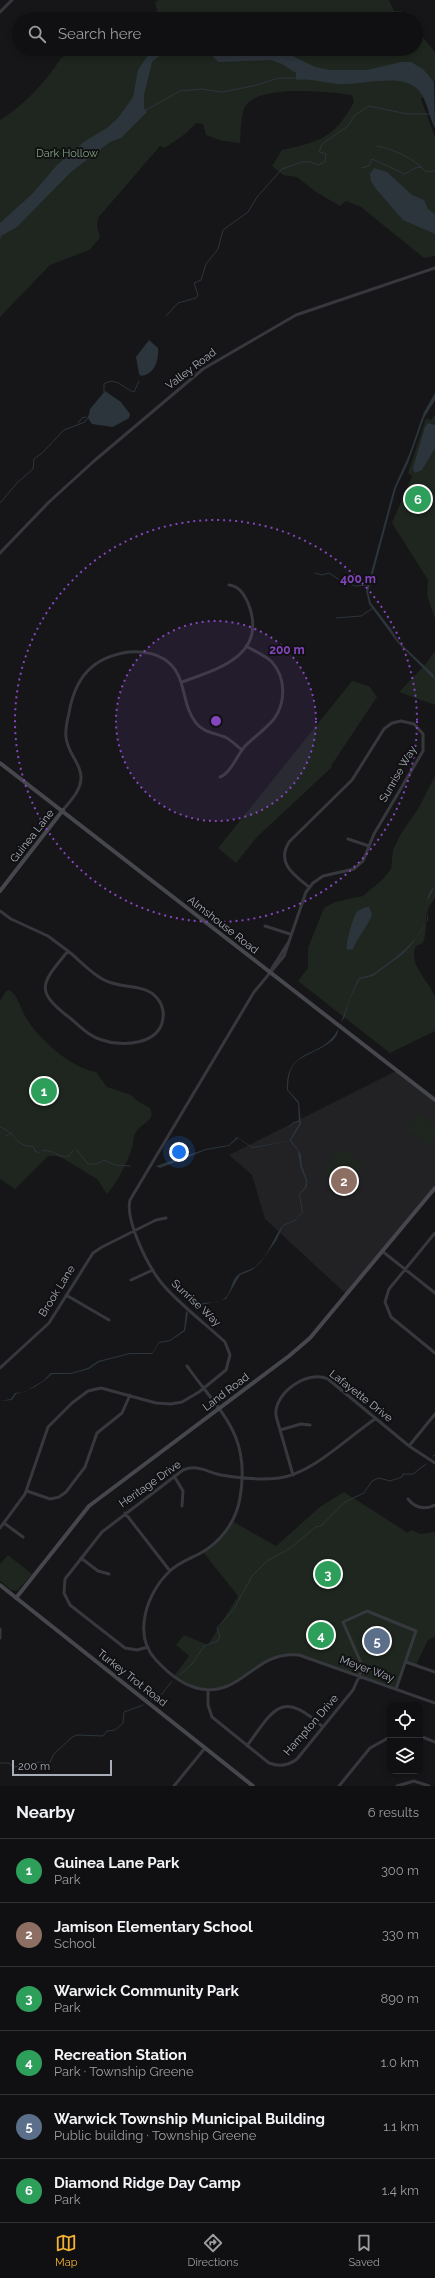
<!DOCTYPE html>
<html lang="en">
<head>
<meta charset="utf-8">
<style>
	:root { --surface:#101012; --page:#1e1e20; --text:#f1f3f6; --muted:#9c9d9f; --line:#303032; --accent:#f2b134 }
	body { margin:0; font-family:Raleway,sans-serif; background:var(--page); color:var(--text) }
	.controls { position:absolute; right:12px; bottom:12px; display:grid; overflow:hidden; border-radius:8px; box-shadow:0 2px 6px #0003 }
	.controls button { width:36px; height:36px; display:grid; place-items:center; padding:0; border:0; border-bottom:1px solid var(--line); background:var(--surface); color:var(--text); font:20px sans-serif }
	.scale { position:absolute; left:12px; bottom:10px; width:100px; box-sizing:border-box; padding-left:4px; border:2px solid #a8adb8; border-top:0; font-size:11px; line-height:14px; white-space:nowrap; color:#a8adb8; -webkit-text-stroke:3px #111113; paint-order:stroke }
	.you { position:absolute; left:179px; top:1152px; width:14px; height:14px; margin:-10px; border:3px solid #fff; border-radius:50%; background:#1a73e8; box-shadow:0 0 0 6px #1a73e833 }
	.badge { display:grid; place-items:center; width:26px; height:26px; border-radius:50%; background:var(--accent); color:#fff; font-size:13px; font-weight:700 }
	.pin { position:absolute; translate:-50% -50%; border:2px solid #fff; box-shadow:0 1px 4px #0006 }
	.list { margin:0; padding:0; list-style:none }
	h2 { display:flex; justify-content:space-between; align-items:center; height:52px; margin:0; padding:0 16px; font-size:17px }
	h2 small { font-size:13px; font-weight:400; color:var(--muted) }
	.list li { display:grid; grid-template-columns:26px 1fr auto; gap:12px; align-items:center; box-sizing:border-box; height:64px; padding:0 16px; border-top:1px solid var(--line) }
	.list b { display:block; font-size:15px; white-space:nowrap }
	.list p { margin:0; font-size:13px; white-space:nowrap; color:var(--muted) }
	.list em { font-size:13px; font-style:normal; color:var(--muted) }
	.icon { flex:none; width:22px; height:22px; fill:none; stroke:currentColor; stroke-width:2; stroke-linecap:round; stroke-linejoin:round }
	.map { position:relative; flex:none; width:435px; height:1786px; overflow:hidden }
	.search { position:absolute; background:var(--surface); box-shadow:0 2px 6px #0003; left:12px; right:12px; top:12px; height:44px; display:flex; align-items:center; gap:10px; box-sizing:border-box; padding:0 14px; border-radius:22px; color:var(--muted); font-size:15px }
	.sheet { height:436px; background:var(--surface) }
	nav { display:flex; justify-content:space-around; align-items:center; box-sizing:border-box; height:56px; border-top:1px solid var(--line); background:var(--surface); font-size:11px; color:var(--muted) }
	nav a { display:grid; justify-items:center; gap:2px }
	nav .on { color:var(--accent) }
	.map>svg:first-child { display:block }
</style>
</head>
<body>
<div class="map">
<svg width="435" height="1786" viewBox="0 0 435 1786">
	<rect width="100%" height="100%" fill="#161618"/>
	<!-- built -->
	<path fill="#222225" d="M398 1070 435 1099V1188L346 1294 265 1219 252 1175 229 1155Z"/>
	<!-- green -->
	<path fill="#1e261f" d="M159 0H389L394 11H401L408 19H159L155 2Z
		M416 29 435 52V80L421 99 435 137V256L424 258 361 207 346 201 340 206 316 192 297 177 283 175 272 166 282 150C320 142 335 137 354 102L352 95C329 92 254 83 244 109 240 119 241 133 240 143L223 141 206 135 203 124 196 123 185 134 165 148 160 146 98 218 97 226 100 238 89 250 50 265 0 317V120C19 109 36 91 50 74 62 59 57 58 77 49H416Z
		M435 414V619L427 595 428 580 392 523 412 476 408 473 426 418 431 420Z
		M435 651V705L399 692 424 666Z
		M352 681 369 686 377 697 331 766 332 767 257 837 236 863 218 848Z
		M435 776V898C420 917 430 923 423 943L416 946C407 963 430 983 435 996 435 1005 435 1021 435 1031L390 1053 298 981 308 968V948L324 908 335 902 363 896 382 880 391 869 393 850 400 835 418 809Z
		M10 990C18 997 20 1006 25 1016 37 1038 71 1068 96 1072L107 1087 131 1095 139 1102 150 1108C156 1122 142 1122 136 1132 133 1136 134 1142 132 1147 129 1160 117 1183 107 1194L97 1179 64 1159 57 1156H48L15 1189 0 1179V1001L6 991Z
		M419 1113 435 1126V1139L428 1147 406 1127Z
		M338 1150 343 1153 346 1150 363 1165 343 1189 325 1174 333 1154 335 1155Z
		M344 1492 408 1533 411 1530 420 1534 435 1532V1637L428 1640 416 1665 406 1662 396 1689 299 1655 272 1658 241 1679 221 1688H195L174 1676 189 1656 176 1645 184 1635 208 1645 238 1596 203 1552 214 1544 232 1521 276 1546 321 1506Z
		M8 1555 32 1574 17 1591 11 1590 0 1581V1564Z"/>
	<!-- water -->
	<path fill="#2c353c" d="M152 49H175L165 51 152 62 144 95V108L147 112 121 138 110 142 71 172 17 227 1 236 0 242V223L33 193 57 165 85 141 107 128 118 118 133 97 138 70Z
		M198 49H278L315 67 330 70H367L401 62H411L423 69 434 82 435 128C428 115 427 96 415 87 397 74 362 85 341 84 328 84 311 78 298 80L296 79V73L282 64 271 60 218 62 207 50Z
		M374 168 387 172 412 195 424 200 428 209 435 214V234L403 220 376 189 371 181 370 174Z
		M149 340 158 348C159 360 155 374 141 376L139 374 136 357Z
		M105 391 121 402 130 414 129 418 113 427 92 424 88 418 90 409Z
		M435 393V400L424 418 408 463 396 488 368 592 371 603 391 629 399 642 433 674 435 680 398 643 369 604 366 591 394 488 409 455 424 412Z
		M428 423 435 425V448L422 470 415 473 413 468 425 427Z
		M435 886 427 902 428 920 413 943 403 954 373 976 360 979C357 984 350 998 349 1002 346 1009 346 1018 341 1022 347 1008 351 992 359 978 364 976 369 976 373 974 388 964 423 938 427 920 429 907 423 897 435 886Z
		M369 907 372 914C368 927 358 936 353 949L347 950C345 946 353 916 357 912 360 909 365 907 369 907Z
		M338 1029C340 1045 304 1053 295 1063 289 1070 288 1081 288 1090L299 1102 301 1124 291 1140 301 1154 302 1166 307 1180V1187L300 1194 303 1212 295 1221 283 1226 276 1241 260 1263 252 1270 240 1275 226 1299 194 1307 192 1304C203 1301 215 1305 225 1298 231 1293 231 1284 235 1278 241 1270 249 1272 256 1266 269 1255 273 1238 283 1225L295 1220 302 1212 299 1194 305 1187 306 1181 300 1166 298 1151 290 1141 252 1148 238 1138 229 1146 206 1150 160 1168 156 1166 206 1149 229 1145 237 1137 252 1147 289 1141 299 1124 298 1103 287 1090C286 1045 323 1060 338 1029Z
		M186 1311 188 1313 185 1331 170 1341 159 1343 152 1354H130L99 1362 89 1369 71 1374H52C41 1385 30 1390 16 1394L12 1400 0 1401 11 1399 15 1393 24 1392 43 1381 51 1373H71L88 1368 98 1361 130 1353H152L159 1342 170 1340 184 1330Z"/>
	<g fill="none" stroke-linecap="round" stroke-linejoin="round">
		<!-- stream -->
		<path stroke="#2c353c" stroke-width="1" d="M146 110 180 91 201 89 222 92 253 86 279 78H296
			M377 146C394 149 415 159 426 172L435 171
			M361 168 369 166 372 159 405 174 415 168 422 167
			M166 316 178 303 196 298 198 295 194 283 201 280 206 264 218 249 223 230 248 212 257 197 282 169 302 162H310L318 165 325 162 326 154 319 152 322 144 348 126 354 116 369 106 407 114H431
			M104 392V384C116 376 124 389 134 392L139 381
			M78 423 82 418 86 417
			M0 503 17 483 33 469 34 459 42 453 64 430 85 422 89 416
			M315 573 322 575 329 573 343 582 356 586 367 585
			M336 618 361 616 373 608
			M0 1127C16 1132 16 1148 33 1146L35 1151 39 1153
			M290 1127 293 1123 299 1121
			M6 1136 12 1133
			M76 1149 88 1164H97L104 1160 115 1165 130 1166
			M42 1151C51 1148 60 1159 69 1156L73 1150
			M433 1456 435 1455
			M180 1675 192 1664 204 1646 218 1641 220 1637 217 1628 234 1609 252 1576 267 1561 289 1549 316 1527 321 1526 345 1502 364 1493 372 1481 379 1478 390 1481 402 1477 403 1474H413L426 1464
			M151 1700 161 1695 172 1681
			M0 1763H9L14 1767 40 1762 49 1764 54 1754 72 1737 77 1735 103 1736 107 1731 115 1730 123 1723 124 1712 143 1705"/>
		<!-- street -->
		<path stroke="#37383d" stroke-width="3" d="M0 12 12 0
			M0 553 49 502 94 461 203 369 296 315 435 268
			M182 682C218 669 269 655 248 603 244 594 239 586 229 585
			M220 777C231 773 237 755 245 746 254 737 266 729 274 719 286 702 286 678 272 662 265 655 254 651 246 646
			M63 810C70 801 80 792 81 779 82 764 67 753 66 737 65 729 67 721 69 713 75 678 92 657 129 652 142 651 153 652 164 659 188 674 180 703 196 723 203 732 214 733 225 737 231 740 237 746 242 750
			M348 839 369 846
			M0 911 11 919 48 936 68 951
			M265 926 290 934
			M68 951C81 961 96 979 112 983 127 988 146 985 157 998 162 1004 164 1011 163 1018 160 1045 122 1047 102 1040 90 1037 80 1026 70 1018 33 990 42 983 68 951Z
			M269 973 288 943
			M435 1233 389 1289 385 1302 391 1317 435 1353
			M382 1251 435 1293
			M131 1280 153 1270
			M66 1295 109 1320
			M187 1366C221 1414 251 1434 240 1498 236 1522 220 1543 199 1554 189 1559 178 1563 170 1571 147 1592 132 1635 156 1660 168 1673 183 1686 201 1689 243 1696 255 1650 299 1655L435 1703
			M0 1368 49 1323 93 1253 102 1247 156 1220 166 1218
			M280 1430 301 1424 310 1425
			M409 1446 435 1414
			M293 1475 276 1416C273 1394 307 1369 328 1379L409 1446 435 1463
			M174 1476 183 1491 182 1506
			M27 1491 50 1499 59 1497 66 1492 85 1467 97 1433 122 1413 130 1395
			M408 1499C415 1508 424 1510 435 1505
			M125 1513 170 1571
			M4 1523 23 1537
			M0 1528 25 1494 48 1427 72 1403 88 1391 101 1388 156 1403 171 1404 182 1402 199 1392 226 1370 230 1355 225 1342C206 1324 175 1301 160 1281 147 1264 125 1220 130 1200L254 992 284 956 306 892 313 883 323 876 354 869 363 861 374 834 423 751V734L414 724 401 721 392 723 384 729 352 780 289 842C276 863 294 875 309 887
			M81 1558 98 1571 109 1574
			M0 1629V1638
			M148 1647 137 1650 125 1648 70 1605 64 1593 65 1579 102 1532 183 1470C197 1464 207 1472 221 1475 239 1478 262 1480 279 1478 312 1474 348 1437 375 1419
			M406 1662 435 1672
			M208 1690V1705L212 1717 269 1763C279 1767 288 1766 297 1759L353 1690 362 1670 361 1663 343 1622 367 1611 416 1631 396 1689
			M420 1736 435 1742
			M247 1746C275 1707 282 1690 323 1727
			M174 1786 205 1748
			M339 1786 370 1748 390 1737
			M397 1786 414 1781 429 1786"/>
		<!-- secondary -->
		<path stroke="#45474d" stroke-width="4" d="M0 763 435 1100
			M0 891 63 810
			M0 1585 253 1786
			M16 1598 89 1506 289 1356 310 1338 435 1188"/>
	</g>
	<!-- distance rings -->
	<circle cx="216" cy="721" r="100" fill="#8446be" fill-opacity=".12"/>
	<g fill="none" stroke="#8446be" stroke-width="2" stroke-dasharray="2 4">
		<circle cx="216" cy="721" r="100"/>
		<circle cx="216" cy="721" r="201"/>
	</g>
	<g text-anchor="middle" dominant-baseline="central" stroke-width="4" stroke-linejoin="round" paint-order="stroke">
		<!-- park labels -->
		<g font-size="11" fill="#7fa381" stroke="#111113">
			<text x="67" y="153">Dark Hollow</text>
		</g>
		<!-- street labels -->
		<g font-size="11" fill="#a8adb8" stroke="#111113">
			<text transform="translate(191 369) rotate(-37)">Valley Road</text>
			<text transform="translate(398 774) rotate(-60)">Sunrise Way</text>
			<text transform="translate(32 836) rotate(-52)">Guinea Lane</text>
			<text transform="translate(223 925) rotate(38)">Almshouse Road</text>
			<text transform="translate(57 1291) rotate(-58)">Brook Lane</text>
			<text transform="translate(196 1303) rotate(43)">Sunrise Way</text>
			<text transform="translate(226 1392) rotate(-37)">Land Road</text>
			<text transform="translate(361 1396) rotate(38)">Lafayette Drive</text>
			<text transform="translate(150 1484) rotate(-35)">Heritage Drive</text>
			<text transform="translate(367 1669) rotate(20)">Meyer Way</text>
			<text transform="translate(132 1678) rotate(38)">Turkey Trot Road</text>
			<text transform="translate(311 1725) rotate(-49)">Hampton Drive</text>
		</g>
	</g>
	<circle cx="216" cy="721" r="6" fill="#8446be" stroke="#111113" stroke-width="2"/>
	<g font-size="12" text-anchor="middle" font-weight="bold" fill="#8446be" stroke="#111113" stroke-width="4" stroke-linejoin="round" paint-order="stroke">
		<text x="358" y="583">400 m</text>
		<text x="287" y="654">200 m</text>
	</g>
</svg>
<div class="controls">
<button><svg class="icon" aria-label="locate" viewBox="0 0 24 24"><circle cx="12" cy="12" r="6"/><path d="M12 2v4M12 18v4M2 12h4M18 12h4"/></svg></button>
<button><svg class="icon" aria-label="layers" viewBox="0 0 24 24"><path d="M12 4l9 5-9 5-9-5zM3 14l9 5 9-5"/></svg></button>
</div>
<div class="scale">200 m</div>
<div class="you"></div>
<div class="pin badge" style="left:44px;top:1091px;background:#2e9e5b">1</div>
<div class="pin badge" style="left:344px;top:1181px;background:#8d6e63">2</div>
<div class="pin badge" style="left:328px;top:1574px;background:#2e9e5b">3</div>
<div class="pin badge" style="left:321px;top:1635px;background:#2e9e5b">4</div>
<div class="pin badge" style="left:377px;top:1641px;background:#5c6f8a">5</div>
<div class="pin badge" style="left:418px;top:499px;background:#2e9e5b">6</div>
<div class="search"><svg class="icon" aria-label="search" viewBox="0 0 24 24"><circle cx="10" cy="10" r="6"/><path d="M15 15l6 6"/></svg>Search here</div>
</div>
<section class="sheet">
<h2>Nearby<small>6 results</small></h2>
<ul class="list">
<li><span class="badge" style="background:#2e9e5b">1</span><div><b>Guinea Lane Park</b><p>Park</p></div><em>300 m</em></li>
<li><span class="badge" style="background:#8d6e63">2</span><div><b>Jamison Elementary School</b><p>School</p></div><em>330 m</em></li>
<li><span class="badge" style="background:#2e9e5b">3</span><div><b>Warwick Community Park</b><p>Park</p></div><em>890 m</em></li>
<li><span class="badge" style="background:#2e9e5b">4</span><div><b>Recreation Station</b><p>Park · Township Greene</p></div><em>1.0 km</em></li>
<li><span class="badge" style="background:#5c6f8a">5</span><div><b>Warwick Township Municipal Building</b><p>Public building · Township Greene</p></div><em>1.1 km</em></li>
<li><span class="badge" style="background:#2e9e5b">6</span><div><b>Diamond Ridge Day Camp</b><p>Park</p></div><em>1.4 km</em></li>
</ul>
</section>
<nav>
<a class="on"><svg class="icon" aria-label="map" viewBox="0 0 24 24"><path d="M3 6l6-2 6 2 6-2v14l-6 2-6-2-6 2zM9 4v14M15 6v14"/></svg>Map</a>
<a><svg class="icon" aria-label="directions" viewBox="0 0 24 24"><path d="M12 3l9 9-9 9-9-9zM9 14v-3h6M13 9l2 2-2 2"/></svg>Directions</a>
<a><svg class="icon" aria-label="saved" viewBox="0 0 24 24"><path d="M7 4h10v16l-5-4-5 4z"/></svg>Saved</a>
</nav>
</body>
</html>
